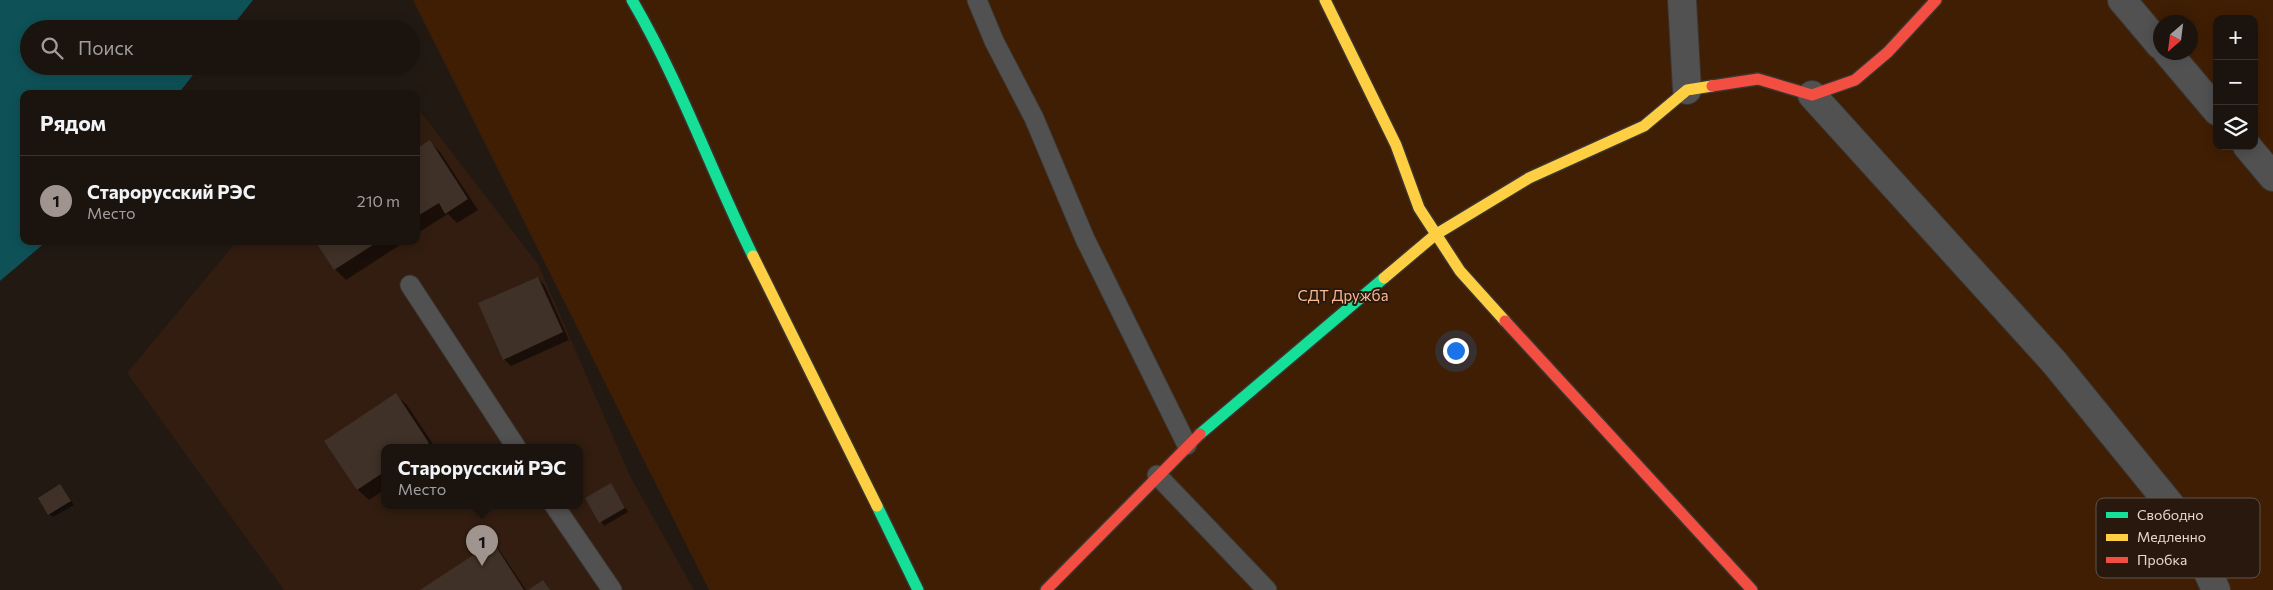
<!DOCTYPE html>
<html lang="ru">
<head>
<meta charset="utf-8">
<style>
	:root { --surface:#1a130e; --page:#231c17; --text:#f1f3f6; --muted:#9f9e9e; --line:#38322e; --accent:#a0958e }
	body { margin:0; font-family:Commissioner,sans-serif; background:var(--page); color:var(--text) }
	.controls { position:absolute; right:15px; top:15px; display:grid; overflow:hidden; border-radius:10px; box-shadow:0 2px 12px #0003 }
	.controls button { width:45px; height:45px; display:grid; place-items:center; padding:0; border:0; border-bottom:1px solid var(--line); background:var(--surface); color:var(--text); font:25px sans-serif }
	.compass { position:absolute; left:2153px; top:15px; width:45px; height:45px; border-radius:50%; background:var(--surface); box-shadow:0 2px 12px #0003; rotate:208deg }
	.you { position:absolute; left:1455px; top:350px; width:18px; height:18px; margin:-12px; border:4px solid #fff; border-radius:50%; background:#1a73e8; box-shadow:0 0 0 8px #1a73e833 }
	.badge { display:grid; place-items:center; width:32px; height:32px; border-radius:50%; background:var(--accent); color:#111; font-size:16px; font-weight:700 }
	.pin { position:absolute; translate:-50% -41px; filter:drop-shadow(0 1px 2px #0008) }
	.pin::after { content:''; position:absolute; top:26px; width:18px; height:15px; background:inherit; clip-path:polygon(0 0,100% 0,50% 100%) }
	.popup { position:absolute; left:381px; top:444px; width:202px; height:65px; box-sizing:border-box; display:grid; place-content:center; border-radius:10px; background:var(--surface); filter:drop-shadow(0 1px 4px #0005); font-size:16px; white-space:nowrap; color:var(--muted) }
	.popup b { font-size:19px; color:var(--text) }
	.popup::after { content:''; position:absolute; left:50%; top:100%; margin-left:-10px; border:10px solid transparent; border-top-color:var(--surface) }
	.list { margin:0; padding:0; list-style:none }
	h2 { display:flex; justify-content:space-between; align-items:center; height:65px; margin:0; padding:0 20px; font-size:21px }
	h2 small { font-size:16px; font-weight:400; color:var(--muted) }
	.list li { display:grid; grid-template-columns:32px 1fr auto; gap:15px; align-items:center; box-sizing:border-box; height:90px; padding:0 20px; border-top:1px solid var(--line) }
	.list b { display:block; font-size:19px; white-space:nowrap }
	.list p { margin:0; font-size:16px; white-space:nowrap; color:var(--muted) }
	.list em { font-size:16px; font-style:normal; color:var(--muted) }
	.icon { flex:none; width:28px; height:28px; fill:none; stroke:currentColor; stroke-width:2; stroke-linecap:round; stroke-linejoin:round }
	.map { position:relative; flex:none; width:2273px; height:590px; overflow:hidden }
	.search { position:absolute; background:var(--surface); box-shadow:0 2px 12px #0003; left:20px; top:20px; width:400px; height:55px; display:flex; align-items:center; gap:12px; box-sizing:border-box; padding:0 18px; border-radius:28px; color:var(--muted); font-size:19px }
	.panel { position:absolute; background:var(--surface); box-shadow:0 2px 12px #0003; left:20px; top:90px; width:400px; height:155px; border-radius:10px }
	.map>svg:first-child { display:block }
</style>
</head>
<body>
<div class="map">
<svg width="2273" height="590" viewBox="0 0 2273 590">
	<rect width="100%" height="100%" fill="#221913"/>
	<!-- built -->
	<path fill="#321d10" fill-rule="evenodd" d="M416 106 538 264 630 476 694 590H284L127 373 237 241H416ZM384 447H580V505H384Z"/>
	<!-- green -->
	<path fill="#401e04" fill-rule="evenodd" d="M413 0H2273V590H709ZM2217 19H2254V146H2217ZM2160 22H2190V52H2160Z"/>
	<!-- water -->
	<path fill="#0e5258" d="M0 0H253L230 29H29V66H200L178 94H24V241H47L0 281Z"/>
	<!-- shadow -->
	<path fill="#0007" d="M430 142 440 152 478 210 457 223 448 214 416 234V151Z
		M317 241H406L346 280 335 269Z
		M538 278 545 286 569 340 511 366 504 359Z
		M396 395 407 405 435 447H384V490L369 500 358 490 326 441Z
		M611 485 628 512 604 526 587 498Z
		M60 486 74 505 53 517 49 514Z
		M493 544 500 551 526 590H422Z"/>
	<!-- building -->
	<path fill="#3f3127" d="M430 140 468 199 445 214 439 203 416 217V149Z
		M315 241H379L334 270Z
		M538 277 563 332 503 360 478 303Z
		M396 393 429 443 423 447H384V472L357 490 324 441Z
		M611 483 625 508 599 523 585 498Z
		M60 484 71 501 48 515 38 498Z
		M493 542 524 590H420Z
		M543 580 550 590H528Z"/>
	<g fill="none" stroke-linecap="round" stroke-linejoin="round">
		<defs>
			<path id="lane" d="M977 0 994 41 1034 118 1085 239 1187 445
				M410 285 516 447
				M1157 475 1267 590
				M554 505 612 590"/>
			<path id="street" d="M1682 0 1687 90
				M2122 0 2160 45
				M2167 52 2217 111
				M1812 95 2054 362 2186 524 2216 590
				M2247 146 2273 177"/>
			<path id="fast" d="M632 0C680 82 711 171 753 256
				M1200 434 1384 278
				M877 506 918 590"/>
			<path id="slow" d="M1325 0 1396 145 1419 208 1460 271 1505 321
				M753 256 877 506
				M1384 278 1435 235 1529 178 1644 126 1687 90 1712 86"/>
			<path id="jam" d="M1712 86 1758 79 1812 95 1855 80 1888 52 1936 0
				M1505 321 1752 590
				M1046 590 1200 434"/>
		</defs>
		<!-- lane casing -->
		<use href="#lane" stroke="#3b352f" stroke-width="21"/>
		<!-- street casing -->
		<use href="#street" stroke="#3b352f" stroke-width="30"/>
		<!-- fast casing -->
		<use href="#fast" stroke="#3b352f" stroke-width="14"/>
		<!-- slow casing -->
		<use href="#slow" stroke="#3b352f" stroke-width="14"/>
		<!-- jam casing -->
		<use href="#jam" stroke="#3b352f" stroke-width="14"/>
		<!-- lane -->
		<use href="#lane" stroke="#505150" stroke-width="19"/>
		<!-- street -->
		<use href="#street" stroke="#505150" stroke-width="28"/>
		<!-- fast -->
		<use href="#fast" stroke="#16e098" stroke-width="11"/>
		<!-- slow -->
		<use href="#slow" stroke="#ffcf43" stroke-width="11"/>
		<!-- jam -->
		<use href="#jam" stroke="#f24e42" stroke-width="11"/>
	</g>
	<g text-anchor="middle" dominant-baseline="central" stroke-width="4" stroke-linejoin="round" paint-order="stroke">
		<!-- park labels -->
		<g font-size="15" fill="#fab991" stroke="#28180d">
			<text x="1343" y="295">СДТ Дружба</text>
		</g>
	</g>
	<!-- legend -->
	<rect x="2096" y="498" width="164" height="80" rx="8" fill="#28180d" stroke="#605248" stroke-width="1"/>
	<rect x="2106" y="512" width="22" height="6" fill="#16e098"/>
	<rect x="2106" y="534" width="22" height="7" fill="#ffcf43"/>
	<rect x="2106" y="557" width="22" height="6" fill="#f24e42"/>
	<g font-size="14" fill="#e4d8d0">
		<text x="2137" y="520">Свободно</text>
		<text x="2137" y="542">Медленно</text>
		<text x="2137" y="565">Пробка</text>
	</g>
</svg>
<div class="controls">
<button>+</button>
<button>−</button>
<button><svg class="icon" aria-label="layers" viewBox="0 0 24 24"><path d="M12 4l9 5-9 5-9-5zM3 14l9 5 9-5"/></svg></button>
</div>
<svg class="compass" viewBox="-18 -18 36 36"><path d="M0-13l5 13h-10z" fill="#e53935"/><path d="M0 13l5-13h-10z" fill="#9f9e9e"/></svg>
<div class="you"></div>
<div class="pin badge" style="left:482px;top:566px">1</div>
<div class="popup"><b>Старорусский РЭС</b>Место</div>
<div class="search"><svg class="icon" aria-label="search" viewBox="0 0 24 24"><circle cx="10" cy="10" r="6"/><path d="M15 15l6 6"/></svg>Поиск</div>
<section class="panel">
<h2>Рядом<small></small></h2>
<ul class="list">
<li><span class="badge">1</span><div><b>Старорусский РЭС</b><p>Место</p></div><em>210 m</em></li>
</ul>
</section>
</div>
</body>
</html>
